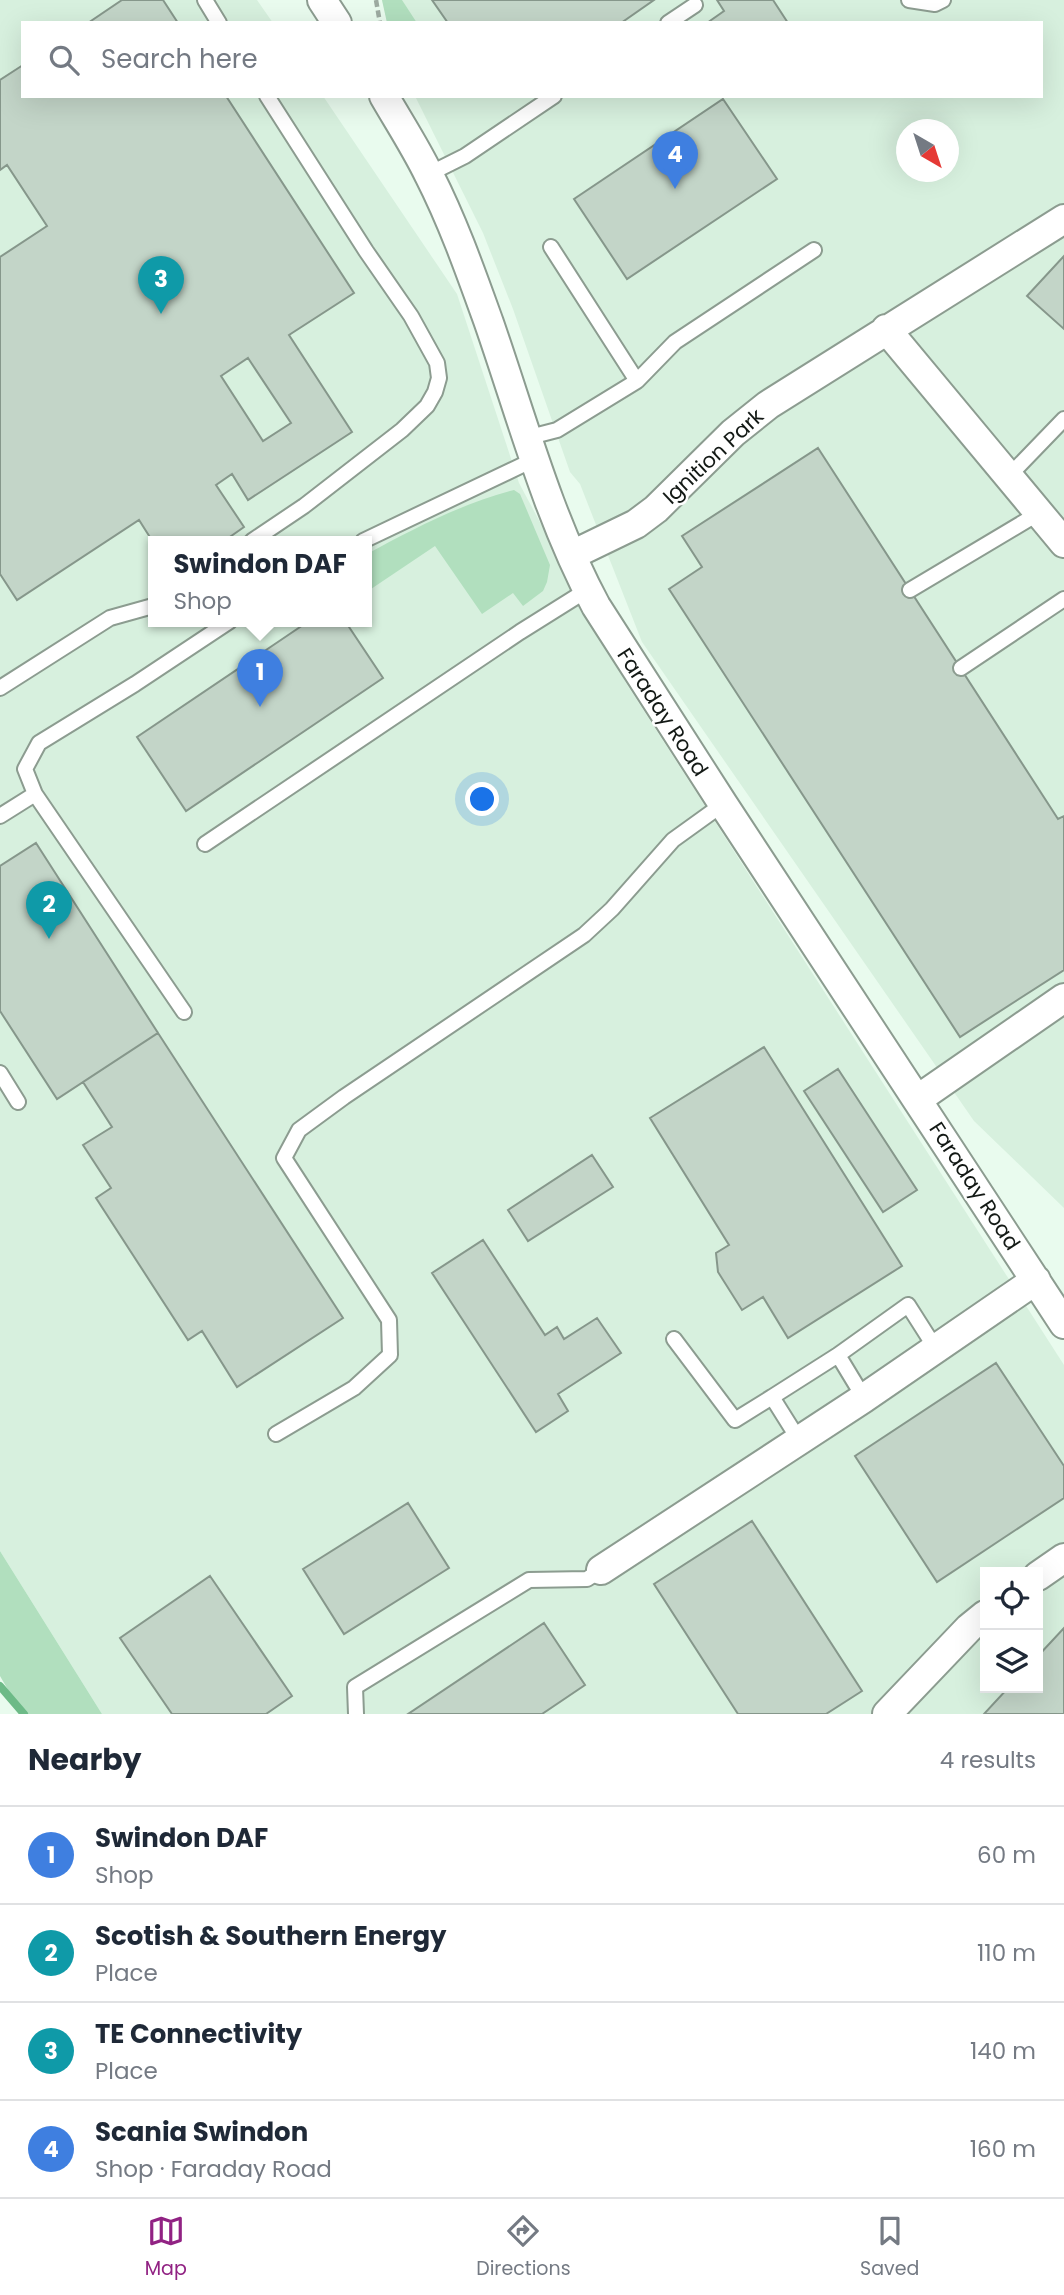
<!DOCTYPE html>
<html lang="en">
<head>
<meta charset="utf-8">
<style>
	:root { --surface:#fff; --page:#f6f6f7; --text:#1f2937; --muted:#747a83; --line:#e0e1e3; --accent:#912283 }
	body { margin:0; font-family:Poppins,sans-serif; background:var(--page); color:var(--text) }
	.controls { position:absolute; right:21px; bottom:21px; display:grid; overflow:hidden; border-radius:0px; box-shadow:0 7px 28px #0002 }
	.controls button { width:63px; height:63px; display:grid; place-items:center; padding:0; border:0; border-bottom:2px solid var(--line); background:var(--surface); color:var(--text); font:35px sans-serif }
	.compass { position:absolute; left:896px; top:119px; width:63px; height:63px; border-radius:50%; background:var(--surface); box-shadow:0 7px 28px #0002; rotate:141deg }
	.you { position:absolute; left:483px; top:800px; width:24px; height:24px; margin:-18px; border:5px solid #fff; border-radius:50%; background:#1a73e8; box-shadow:0 0 0 10px #1a73e833 }
	.badge { display:grid; place-items:center; width:46px; height:46px; border-radius:50%; background:var(--accent); color:#fff; font-size:23px; font-weight:700 }
	.pin { position:absolute; translate:-50% -58px; filter:drop-shadow(0 2px 4px #0008) }
	.pin::after { content:''; position:absolute; top:37px; width:24px; height:21px; background:inherit; clip-path:polygon(0 0,100% 0,50% 100%) }
	.popup { position:absolute; left:148px; top:536px; width:224px; height:91px; box-sizing:border-box; display:grid; place-content:center; border-radius:0px; background:var(--surface); filter:drop-shadow(0 2px 5px #0005); font-size:23px; white-space:nowrap; color:var(--muted) }
	.popup b { font-size:26px; color:var(--text) }
	.popup::after { content:''; position:absolute; left:50%; top:100%; margin-left:-14px; border:14px solid transparent; border-top-color:var(--surface) }
	.list { margin:0; padding:0; list-style:none }
	h2 { display:flex; justify-content:space-between; align-items:center; height:91px; margin:0; padding:0 28px; font-size:30px }
	h2 small { font-size:23px; font-weight:400; color:var(--muted) }
	.list li { display:grid; grid-template-columns:46px 1fr auto; gap:21px; align-items:center; box-sizing:border-box; height:98px; padding:0 28px; border-top:2px solid var(--line) }
	.list b { display:block; font-size:26px; white-space:nowrap }
	.list p { margin:0; font-size:23px; white-space:nowrap; color:var(--muted) }
	.list em { font-size:23px; font-style:normal; color:var(--muted) }
	.icon { flex:none; width:38px; height:38px; fill:none; stroke:currentColor; stroke-width:2; stroke-linecap:round; stroke-linejoin:round }
	.map { position:relative; flex:none; width:1064px; height:1714px; overflow:hidden }
	.search { position:absolute; background:var(--surface); box-shadow:0 7px 28px #0002; left:21px; right:21px; top:21px; height:77px; display:flex; align-items:center; gap:18px; box-sizing:border-box; padding:0 24px; border-radius:0px; color:var(--muted); font-size:26px }
	.sheet { height:483px; background:var(--surface) }
	nav { display:flex; justify-content:space-around; align-items:center; box-sizing:border-box; height:98px; border-top:2px solid var(--line); background:var(--surface); font-size:19px; color:var(--muted) }
	nav a { display:grid; justify-items:center; gap:4px }
	nav .on { color:var(--accent) }
	.map>svg:first-child { display:block }
</style>
</head>
<body>
<div class="map">
<svg width="1064" height="1714" viewBox="0 0 1064 1714">
	<rect width="100%" height="100%" fill="#e9fbee"/>
	<!-- built -->
	<path fill="#d7f0de" fill-rule="evenodd" d="M0 0H257L273 23H23V96H323L457 294 519 483 626 683 1064 1365V1714H102L0 1551ZM153 541H367V621H153ZM985 1572H1038V1688H985Z
		M382 0H1064V1208L974 1121 642 642 580 484 570 472 513 309 483 233 415 96H1041V23H388ZM906 130H948V172H906Z"/>
	<!-- green -->
	<path fill="#b1dfbe" d="M382 0H402L417 23H387Z
		M514 490 520 494 550 565 547 582 543 591 523 606 513 593 482 614 435 546 371 589 367 583V554C413 529 463 503 514 490Z
		M0 1552V1551L102 1714H22L0 1676Z"/>
	<g fill="none" stroke-linecap="round" stroke-linejoin="round">
		<!-- stream -->
		<path stroke="#6dba87" stroke-width="8" d="M0 1686 24 1714"/>
	</g>
	<!-- building -->
	<path fill="#c3d5c8" stroke="#86978b" stroke-width="2" fill-rule="evenodd" d="M122 0H163L178 23H88Z
		M432 0H654L621 23H448Z
		M717 0H773L788 23H707L724 11Z
		M23 65V96H226L354 293 289 335 352 432 248 500 232 474 216 485 244 527 224 541 153 542 139 520 17 600 0 574V257L47 226 7 165 0 170V80ZM248 358 291 423 263 441 221 376Z
		M723 99 777 179 627 279 574 199Z
		M1064 256V329L1027 296Z
		M818 448 1058 819 1064 816V970L960 1037 669 589 702 567 682 536Z
		M309 621H345L383 678 186 811 137 737Z
		M36 843 158 1033 57 1099 0 1011V866Z
		M158 1033 343 1318 237 1387 202 1331 188 1340 96 1198 111 1188 83 1145 112 1127 83 1082Z
		M764 1047 902 1266 788 1338 763 1297 742 1310 718 1272 716 1253 729 1245 650 1118Z
		M838 1069 917 1190 883 1212 804 1091Z
		M592 1155 613 1187 528 1241 508 1210Z
		M483 1240 545 1335 557 1327 564 1339 597 1318 621 1353 558 1394 568 1411 536 1432 432 1273Z
		M996 1363 1064 1466V1498L937 1582 855 1456Z
		M408 1503 449 1568 344 1634 303 1569Z
		M752 1521 862 1691 826 1714H738L654 1584Z
		M210 1576 292 1696 266 1714H172L120 1638Z
		M544 1623 585 1685 542 1714H408Z
		M1064 1628V1714H984L1008 1688H1038V1656Z"/>
	<g fill="none" stroke-linecap="round" stroke-linejoin="round">
		<defs>
			<path id="service" d="M205 0 219 23
				M909 0 935 4 943 0
				M668 23 695 5
				M429 174 465 156 554 96
				M637 381 675 342 814 250
				M526 438 557 430 637 381 551 247
				M1009 476 1064 419
				M252 541 304 506 402 430 427 406 435 392 439 378 437 363 411 316 366 251 267 96
				M363 541 533 460
				M910 590 1039 513
				M961 668 1064 599
				M0 688 110 618 153 606
				M0 816 35 794
				M205 844 520 632 587 590
				M184 1012 35 794 25 769 39 743 135 684 230 621
				M0 1073 18 1102
				M674 1339 735 1420 772 1397 799 1440
				M838 1355 864 1398
				M772 1397 838 1355 908 1305 936 1349
				M276 1434 354 1388 390 1355 389 1320 284 1158 299 1130 344 1097 584 935 612 909 673 840 723 804
				M356 1714 355 1687 529 1580 587 1579 601 1570"/>
			<path id="minor" d="M322 0 337 23
				M384 96C399 122 416 148 429 175 453 222 471 273 489 323 522 418 548 517 596 606L723 804 1064 1324
				M886 329 1064 543
				M572 555 636 524 656 509 733 433 768 405 1064 219
				M918 1099 1064 998
				M601 1570 864 1398 1036 1280
				M1038 1576 1064 1558
				M887 1714 969 1628 985 1615"/>
		</defs>
		<!-- service casing -->
		<use href="#service" stroke="#8c9c90" stroke-width="18"/>
		<!-- minor casing -->
		<use href="#minor" stroke="#8c9c90" stroke-width="32"/>
		<!-- path -->
		<path stroke="#9daba1" stroke-width="4.5" stroke-dasharray="7 3.5" stroke-linecap="butt" d="M376 0 380 23"/>
		<!-- service -->
		<use href="#service" stroke="#fff" stroke-width="14"/>
		<!-- minor -->
		<use href="#minor" stroke="#fff" stroke-width="28"/>
	</g>
	<g text-anchor="middle" dominant-baseline="central" stroke-width="5" stroke-linejoin="round" paint-order="stroke">
		<!-- street labels -->
		<g font-size="21" fill="#131915" stroke="#fff">
			<text transform="translate(713 456) rotate(-43)">Ignition Park</text>
			<text transform="translate(663 712) rotate(57)">Faraday Road</text>
			<text transform="translate(975 1186) rotate(57)">Faraday Road</text>
		</g>
	</g>
</svg>
<div class="controls">
<button><svg class="icon" aria-label="locate" viewBox="0 0 24 24"><circle cx="12" cy="12" r="6"/><path d="M12 2v4M12 18v4M2 12h4M18 12h4"/></svg></button>
<button><svg class="icon" aria-label="layers" viewBox="0 0 24 24"><path d="M12 4l9 5-9 5-9-5zM3 14l9 5 9-5"/></svg></button>
</div>
<svg class="compass" viewBox="-18 -18 36 36"><path d="M0-13l5 13h-10z" fill="#e53935"/><path d="M0 13l5-13h-10z" fill="#747a83"/></svg>
<div class="you"></div>
<div class="pin badge" style="left:260px;top:707px;background:#3f7fe0">1</div>
<div class="popup"><b>Swindon DAF</b>Shop</div>
<div class="pin badge" style="left:49px;top:939px;background:#0f9aa8">2</div>
<div class="pin badge" style="left:161px;top:314px;background:#0f9aa8">3</div>
<div class="pin badge" style="left:675px;top:189px;background:#3f7fe0">4</div>
<div class="search"><svg class="icon" aria-label="search" viewBox="0 0 24 24"><circle cx="10" cy="10" r="6"/><path d="M15 15l6 6"/></svg>Search here</div>
</div>
<section class="sheet">
<h2>Nearby<small>4 results</small></h2>
<ul class="list">
<li><span class="badge" style="background:#3f7fe0">1</span><div><b>Swindon DAF</b><p>Shop</p></div><em>60 m</em></li>
<li><span class="badge" style="background:#0f9aa8">2</span><div><b>Scotish &amp; Southern Energy</b><p>Place</p></div><em>110 m</em></li>
<li><span class="badge" style="background:#0f9aa8">3</span><div><b>TE Connectivity</b><p>Place</p></div><em>140 m</em></li>
<li><span class="badge" style="background:#3f7fe0">4</span><div><b>Scania Swindon</b><p>Shop · Faraday Road</p></div><em>160 m</em></li>
</ul>
</section>
<nav>
<a class="on"><svg class="icon" aria-label="map" viewBox="0 0 24 24"><path d="M3 6l6-2 6 2 6-2v14l-6 2-6-2-6 2zM9 4v14M15 6v14"/></svg>Map</a>
<a><svg class="icon" aria-label="directions" viewBox="0 0 24 24"><path d="M12 3l9 9-9 9-9-9zM9 14v-3h6M13 9l2 2-2 2"/></svg>Directions</a>
<a><svg class="icon" aria-label="saved" viewBox="0 0 24 24"><path d="M7 4h10v16l-5-4-5 4z"/></svg>Saved</a>
</nav>
</body>
</html>
